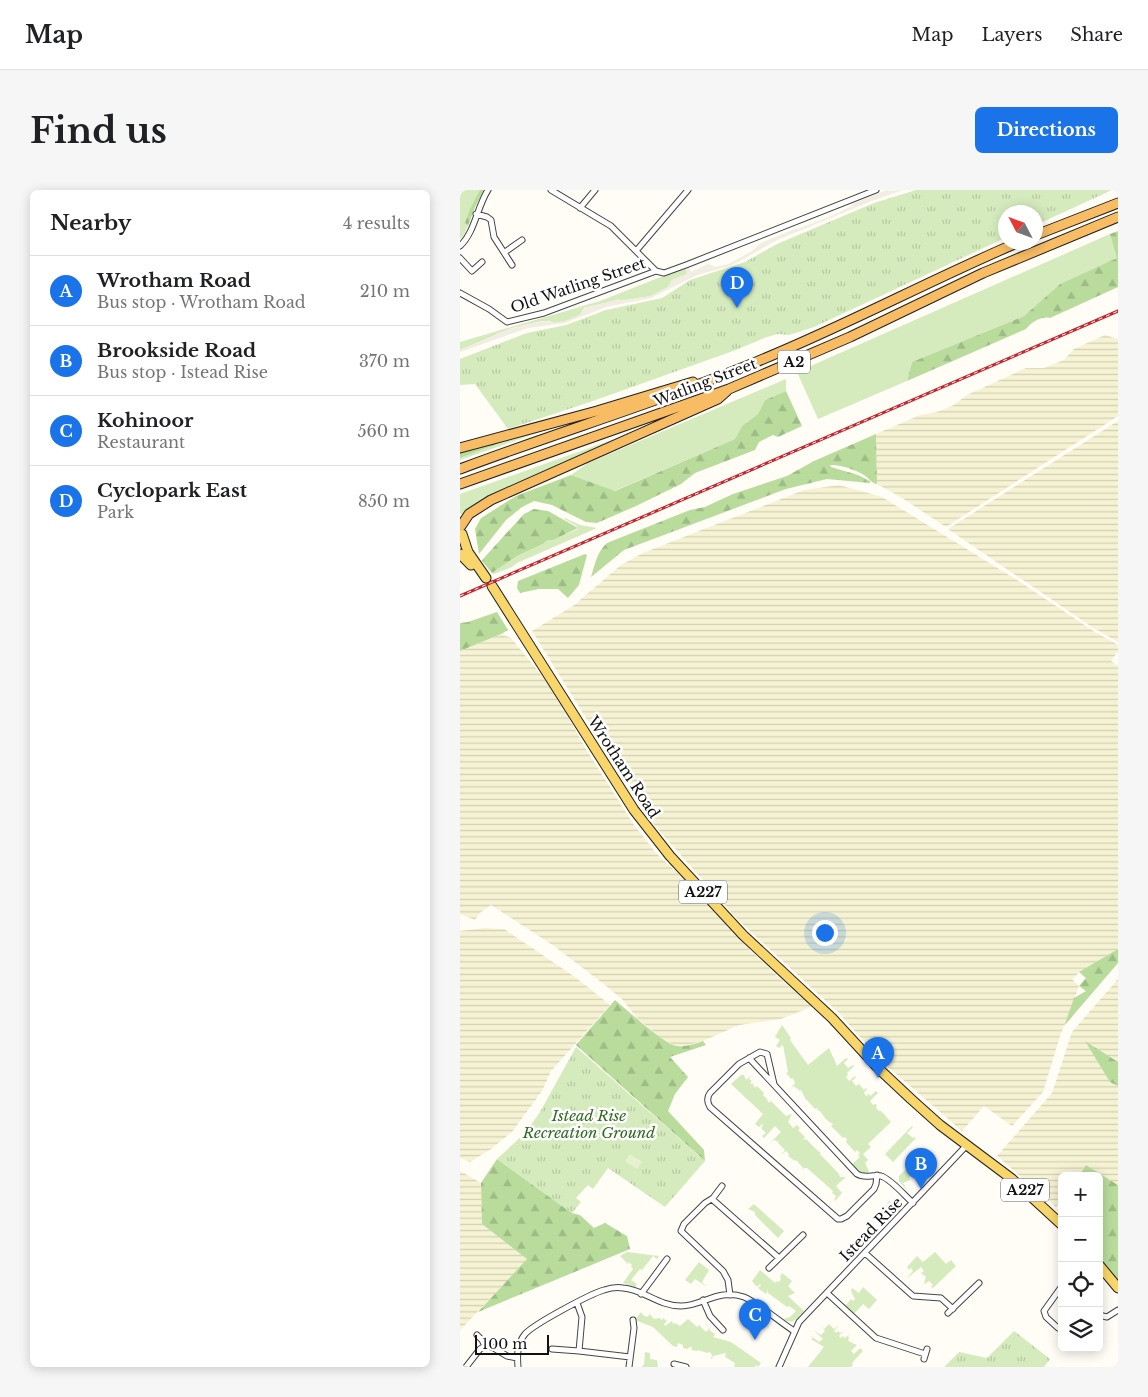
<!DOCTYPE html>
<html lang="en">
<head>
<meta charset="utf-8">
<style>
	:root { --surface:#fff; --page:#f6f6f6; --text:#202124; --muted:#757577; --line:#e0e0e0; --accent:#1a73e8 }
	body { margin:0; font-family:"Libre Baskerville",serif; background:var(--page); color:var(--text) }
	.controls { position:absolute; right:15px; bottom:15px; display:grid; overflow:hidden; border-radius:8px; box-shadow:0 2px 12px #0003 }
	.controls button { width:45px; height:45px; display:grid; place-items:center; padding:0; border:0; border-bottom:1px solid var(--line); background:var(--surface); color:var(--text); font:25px sans-serif }
	.compass { position:absolute; left:538px; top:15px; width:45px; height:45px; border-radius:50%; background:var(--surface); box-shadow:0 2px 12px #0003; rotate:311deg }
	.scale { position:absolute; left:15px; bottom:12px; width:74px; box-sizing:border-box; padding-left:5px; border:2px solid #111; border-top:0; font-size:14px; line-height:18px; white-space:nowrap; color:#111; -webkit-text-stroke:4px #fff; paint-order:stroke }
	.you { position:absolute; left:364px; top:742px; width:18px; height:18px; margin:-12px; border:4px solid #fff; border-radius:50%; background:#1a73e8; box-shadow:0 0 0 8px #1a73e833 }
	.badge { display:grid; place-items:center; width:32px; height:32px; border-radius:50%; background:var(--accent); color:#fff; font-size:16px; font-weight:700 }
	.pin { position:absolute; translate:-50% -41px; filter:drop-shadow(0 1px 2px #0008) }
	.pin::after { content:''; position:absolute; top:26px; width:18px; height:15px; background:inherit; clip-path:polygon(0 0,100% 0,50% 100%) }
	.list { margin:0; padding:0; list-style:none }
	h2 { display:flex; justify-content:space-between; align-items:center; height:65px; margin:0; padding:0 20px; font-size:21px }
	h2 small { font-size:16px; font-weight:400; color:var(--muted) }
	.list li { display:grid; grid-template-columns:32px 1fr auto; gap:15px; align-items:center; box-sizing:border-box; height:70px; padding:0 20px; border-top:1px solid var(--line) }
	.list b { display:block; font-size:19px; white-space:nowrap }
	.list p { margin:0; font-size:16px; white-space:nowrap; color:var(--muted) }
	.list em { font-size:16px; font-style:normal; color:var(--muted) }
	.icon { flex:none; width:28px; height:28px; fill:none; stroke:currentColor; stroke-width:2; stroke-linecap:round; stroke-linejoin:round }
	.map { position:relative; flex:none; width:658px; height:1177px; overflow:hidden; border-radius:8px }
	header { display:flex; align-items:center; gap:30px; box-sizing:border-box; height:70px; padding:0 25px; background:var(--surface); border-bottom:1px solid var(--line) }
	header strong { font-size:24px }
	nav { display:flex; gap:28px; margin-inline-start:auto; font-size:18px }
	.intro { display:flex; align-items:center; justify-content:space-between; box-sizing:border-box; height:120px; padding:0 30px }
	h1 { margin:0; font-size:35px }
	.button { padding:12px 22px; border-radius:8px; background:var(--accent); color:#fff; font-size:18px; font-weight:700 }
	main { display:flex; gap:30px; padding:0 30px }
	aside { flex:1; background:var(--surface); border-radius:8px; box-shadow:0 2px 12px #0003 }
	.map>svg:first-child { display:block }
</style>
</head>
<body>
<header>
<strong>Map</strong>
<nav><a>Map</a><a>Layers</a><a>Share</a></nav>
</header>
<div class="intro"><h1>Find us</h1><a class="button">Directions</a></div>
<main>
<aside>
<h2>Nearby<small>4 results</small></h2>
<ul class="list">
<li><span class="badge">A</span><div><b>Wrotham Road</b><p>Bus stop · Wrotham Road</p></div><em>210 m</em></li>
<li><span class="badge">B</span><div><b>Brookside Road</b><p>Bus stop · Istead Rise</p></div><em>370 m</em></li>
<li><span class="badge">C</span><div><b>Kohinoor</b><p>Restaurant</p></div><em>560 m</em></li>
<li><span class="badge">D</span><div><b>Cyclopark East</b><p>Park</p></div><em>850 m</em></li>
</ul>
</aside>
<div class="map">
<svg width="658" height="1177" viewBox="0 0 658 1177">
	<defs>
		<pattern id="farmland-rules" width="6" height="5" patternUnits="userSpaceOnUse" patternTransform="scale(1.25)"><rect width="6" height="5" fill="#f6f3d4"/><path d="M0 2.5h6" fill="none" stroke="#d2cfb5"/></pattern>
		<pattern id="forest-firs" width="22" height="20" patternUnits="userSpaceOnUse" patternTransform="scale(1.25)"><rect width="22" height="20" fill="#b9dc9c"/><path d="M5 1l3.5 6h-7zM16 11l3.5 6h-7z" fill="#9ebc85"/></pattern>
		<pattern id="park-tufts" width="24" height="20" patternUnits="userSpaceOnUse" patternTransform="scale(1.25)"><rect width="24" height="20" fill="#d5ebbd"/><path d="M3 7l-1-3M5 7V3M7 7l1-3M15 17l-1-3M17 17v-4M19 17l1-3" fill="none" stroke="#b6c8a1"/></pattern>
	</defs>
	<rect width="100%" height="100%" fill="#fffdf5"/>
	<!-- farmland -->
	<path fill="url(#farmland-rules)" d="M645 145 658 149V226L486 337 439 306 417 294 416 244 460 225 477 222 494 215 507 205 566 178H584L604 170 614 159Z
		M658 231V452L632 437 488 339Z
		M379 295 422 307 557 390 635 442 658 455V461L651 471 658 476V759L620 782 612 789 619 796 600 846 583 902 552 936 524 916 502 941 420 870 379 823 278 730 189 629 177 609 172 604 174 597 162 586 72 441 113 416 161 375 183 363 344 300Z
		M41 444 51 448 87 492 107 524 124 556 160 613 174 635 196 663 225 690 290 760 326 794 354 816 321 829 279 835 243 851 228 855 215 856 200 847 177 828 162 809 141 792 94 756 31 715 20 723 15 730 0 724V461Z
		M25 738 44 739 115 787 150 815 91 881 82 901 52 942 31 959 10 972 0 968V741Z
		M658 789V995L626 975 619 986H602V1009L596 1017 537 966 592 903 612 842Z
		M0 981 21 993 22 1034 68 1069 0 1140Z"/>
	<!-- grass -->
	<path fill="#d5ebbd" d="M0 0H24L15 17 4 45 0 49Z
		M650 44 658 68 600 94 564 126 452 172 447 191 358 229 337 182Z
		M226 77 227 84 212 90 208 97 191 106 140 114 124 118 120 125 106 131 94 133 89 131H82L52 138 0 160V152L140 111Z
		M326 189V201L305 210 298 224 282 236 275 249 154 301 111 285 128 273Z
		M123 227 0 270V268L43 252V250Z
		M191 236 20 314 3 325 0 323V304Z
		M105 328 120 335 137 338 57 373 52 377 34 384 32 383 57 366 83 354 88 350H92L118 339 117 336 104 329Z
		M322 835 331 848 330 850 348 875 369 858 377 876 386 868 388 869 384 873 388 878 393 875 394 876 387 883 388 885 386 887 389 891 395 886 396 887 392 891 396 896 399 894 404 900 406 898 407 899 404 903 406 906 409 904 410 906 416 901 418 903 410 911 413 915 415 914 417 915 416 918 419 921H421L431 932 408 954 411 957 403 964 408 970 405 973 409 981 408 983H401L392 974 400 967 398 965 400 963 397 960 395 962 386 952 387 949 385 947 383 948 371 936 373 934C365 930 365 927 359 920L357 921 358 919 357 918 355 919 345 908 341 900 339 901 338 898 337 899 334 896 331 898 335 893 333 888 331 889 326 883 328 882 323 855 319 858 316 856 320 850 315 847Z
		M281 885H284L286 890 292 885 289 889 292 891 290 893 292 894 294 893 293 895 295 898 297 896 304 903 303 905 307 909 308 908 307 910 309 913 311 911 326 926 332 924 328 932 333 938 337 935 340 938 338 940 345 947 343 949 345 950 346 949 359 962 360 961V964L379 984 380 987H386L389 984 376 996 382 1003 375 1011 374 1010 376 1006 372 1003 373 1001 347 978H344L342 981 343 978 336 970 335 971 328 966 329 964 326 961 321 965 325 960 318 953 319 952 314 950 310 953 321 942 315 936 304 948 302 946 306 943 301 938 303 935 302 934 299 937 295 934 294 935 303 924 271 894Z
		M452 936 453 937 447 943 453 948 455 947 456 948 433 972 425 964Z
		M454 971 461 977 456 982 454 981 449 988 450 990 443 993 447 1000 439 991V986Z
		M442 1008 443 1017 436 1025 426 1016 429 1011 432 1013Z
		M294 1014 324 1041 318 1048 295 1025V1022L288 1019Z
		M167 1062 199 1066 197 1069 193 1066 182 1080 180 1079 171 1090 177 1094 175 1097 163 1093 173 1079 171 1077 172 1075 169 1072 168 1074 160 1066Z
		M475 1062 486 1074 491 1070 496 1076 473 1098 471 1097 473 1095 469 1091 465 1094 464 1093 466 1087 461 1083 464 1081 461 1077 446 1089 453 1081 451 1078 449 1080 447 1077 457 1066 463 1072Z
		M239 1072 249 1080 242 1092 247 1097 235 1089 231 1094 225 1090Z
		M300 1080 315 1093 317 1091 319 1092 321 1089 320 1087 322 1083 332 1091 328 1096 335 1103 328 1106 344 1121C337 1128 333 1136 323 1129L330 1127 336 1121 329 1116 327 1117 308 1103V1100L306 1104 298 1098 301 1095 300 1094 297 1097 292 1091Z
		M403 1097 417 1110 409 1119 403 1114 394 1124 381 1112 386 1115 391 1109 393 1111 395 1109 391 1101 392 1098 399 1103Z
		M181 1122 183 1125 187 1127 190 1124 194 1129 199 1128 202 1130 203 1128 207 1131 204 1134 205 1136 212 1131 213 1134 215 1133 220 1136 228 1129 237 1137 239 1135 246 1142 251 1136 249 1140 255 1144 253 1147 271 1152 301 1173 298 1177 296 1175 295 1177H274L275 1173 265 1167 266 1163 253 1166 252 1169H251L252 1165 250 1162 247 1163 238 1160 237 1161 231 1160 232 1157H230L227 1159 223 1158V1155L218 1153 217 1157 213 1156 193 1137 175 1130Z
		M363 1128 374 1139 379 1135 374 1141 376 1143 378 1141 380 1143 384 1140 379 1146 381 1148 383 1146 385 1148 391 1143 388 1146 389 1148 388 1150 391 1153 394 1150 392 1153 397 1155 391 1161 394 1164 400 1158 403 1161 392 1173 393 1175 391 1177H348L364 1157 351 1149 353 1148 350 1145 359 1152 363 1149 354 1140 361 1145 365 1141 359 1133 364 1139 369 1134Z
		M185 1162 190 1163V1169L197 1170 198 1177H181L184 1175Z"/>
	<!-- forest -->
	<path fill="url(#forest-firs)" d="M20 0H24L15 17 8 36 5 33 10 19Z
		M658 41V97L590 128C581 126 572 132 566 139L447 191 452 172 564 126 600 94 657 68 650 44Z
		M326 201 342 236 318 247 313 245 299 252 295 260 235 283 221 294 176 316 137 333 126 332 92 315 74 311 62 317 46 330 19 364 15 339 21 328 56 306 111 285 155 301 275 249 282 236 298 224 305 210Z
		M416 244 417 294C411 293 409 288 404 285 396 280 380 274 370 275L371 277 398 285 410 291V293L367 289 326 299 164 360 131 387C135 374 137 362 147 353L230 320 245 317 273 304 327 286 354 271Z
		M43 250V252L0 268V261Z
		M74 319 88 321 118 338 93 350H88L83 354 57 366 32 383 22 371 23 369 64 324Z
		M125 364 127 365 119 395 108 408 98 399H79L60 403 57 398 58 391Z
		M37 422 48 440 41 444 0 461V433L8 432Z
		M658 759V773L604 836 614 808 626 801 619 796 626 788 619 782Z
		M155 810C166 819 205 855 217 856 226 857 235 854 243 851L246 855 210 867 228 887 215 904 208 921 244 960 245 971 116 855Z
		M625 851 658 872V896L650 892Z
		M37 969 112 1023 120 1025 134 1038 145 1033 167 1046 170 1059 18 1122 67 1069 22 1034 21 993Z
		M626 975 658 995V1092L639 1069V986H619Z"/>
	<!-- park -->
	<path fill="url(#park-tufts)" d="M456 0H652L576 35V22H546L545 48 354 137 329 145 318 144 307 147 273 161 130 212 48 239 15 194 0 195V169L67 143 106 135 146 120 202 108 230 90 285 72 317 54 414 13Z
		M116 857 245 971 205 1017 148 978 133 999 128 995 116 1008 121 1012 112 1023 37 969 66 942 80 922Z
		M554 1141 590 1169 584 1177H484L499 1162 527 1168Z"/>
	<!-- pitch -->
	<path fill="#e6f2cf" d="M170 964 182 972 177 979 165 971Z"/>
	<!-- plaza -->
	<path fill="#f1ede2" d="M427 0 429 1 443 0 409 12 317 50 278 72 266 77 237 85 191 108 146 117 105 133 68 138 0 162V160L36 145 37 143 54 138 84 131 95 133 105 131 120 125 124 119 129 117 158 109 163 111 194 105 208 97 212 90 227 84 226 77 228 76 231 82 248 74 255 77 269 74 292 61 301 53 335 39H338L371 26 392 16 394 13Z"/>
	<g fill="none" stroke-linecap="round" stroke-linejoin="round">
		<defs>
			<path id="minor" d="M91 0 151 36 196 81
				M120 18 135 0
				M16 24 27 27 31 30 34 47 52 75
				M0 56C15 42 17 17 28 0
				M176 61 228 0
				M45 62 62 50
				M0 68 12 81 22 72
				M196 81 204 83 226 75 416 0
				M0 103 29 119 47 132 84 123 196 81
				M289 868 397 984C405 989 413 984 421 986 431 989 445 1006 453 1013
				M314 894 307 864 300 862 279 874 250 903C247 907 247 912 250 917L378 1029H381L387 1026 414 999 416 994 417 985
				M262 996 253 1008 245 1013 224 1034 221 1041 263 1081 268 1090 270 1105
				M252 1009 319 1068
				M405 1063 453 1106 481 1108 493 1119
				M309 1078 343 1045
				M367 1103 416 1148 465 1164
				M181 1104 207 1069
				M243 1110 250 1126 263 1140
				M117 1113 122 1127 119 1161 170 1167
				M488 1123 519 1093
				M639 1125 647 1127 658 1120
				M598 1138 586 1127 584 1121 602 1096
				M17 1145 22 1150 25 1156
				M92 1159 119 1161
				M464 1169 467 1159
				M214 1174 226 1177
				M6 1177 20 1159 25 1156 32 1157 47 1166 57 1168
				M58 1177C57 1165 57 1154 65 1144 74 1134 130 1104 144 1100 150 1098 157 1097 163 1098 183 1099 198 1116 221 1116 243 1116 258 1098 284 1107 297 1112 321 1133 334 1141
				M169 1177 174 1138 173 1130
				M319 1177 339 1132 507 955"/>
			<path id="primary" d="M2 344 8 362 26 388
				M0 364 11 375
				M32 396 174 620 210 666 283 745 372 828 419 879 451 909 480 935 552 989 602 1035
				M639 1075 658 1098"/>
			<path id="trunk" d="M576 45 658 13
				M0 258 137 221 233 192
				M0 279C98 242 199 212 296 172 385 136 470 90 559 52
				M0 294 269 199 390 147 523 83 658 27
				M1 336 9 324 31 310 258 209 267 201"/>
		</defs>
		<!-- minor casing -->
		<use href="#minor" stroke="#444" stroke-width="7"/>
		<!-- primary casing -->
		<use href="#primary" stroke="#222" stroke-width="11"/>
		<!-- trunk casing -->
		<use href="#trunk" stroke="#222" stroke-width="11"/>
		<!-- minor -->
		<use href="#minor" stroke="#fff" stroke-width="5"/>
		<!-- primary -->
		<use href="#primary" stroke="#f9d66b" stroke-width="9"/>
		<!-- trunk -->
		<use href="#trunk" stroke="#f7bc64" stroke-width="9"/>
		<defs>
			<path id="rail" d="M0 406 658 121"/>
		</defs>
		<!-- rail casing -->
		<use href="#rail" stroke="#c4262e" stroke-width="3"/>
		<!-- rail -->
		<use href="#rail" stroke="#fff" stroke-width="1" stroke-dasharray="4" stroke-linecap="butt"/>
	</g>
	<g text-anchor="middle" dominant-baseline="central" stroke-width="5" stroke-linejoin="round" paint-order="stroke">
		<!-- shield labels -->
		<g fill="#fff" stroke="#585858" stroke-width="1">
			<rect x="318" y="160.5" width="32" height="23" rx="4"/>
			<rect x="219" y="690.5" width="48" height="23" rx="4"/>
			<rect x="541" y="988.5" width="48" height="23" rx="4"/>
		</g>
		<g font-size="14" font-weight="bold" fill="#111">
			<text x="334" y="172">A2</text>
			<text x="243" y="702">A227</text>
			<text x="565" y="1000">A227</text>
		</g>
		<!-- street labels -->
		<g font-size="15" fill="#111" stroke="#fff">
			<text transform="translate(118 95) rotate(-19)">Old Watling Street</text>
			<text transform="translate(245 192) rotate(-21)">Watling Street</text>
			<text transform="translate(164 577) rotate(57)">Wrotham Road</text>
			<text transform="translate(411 1039) rotate(-46)">Istead Rise</text>
		</g>
		<!-- park labels -->
		<g font-size="15" font-style="italic" fill="#2f6b1f" stroke="#fff">
			<text x="129" y="925">Istead Rise<tspan x="129" dy="17">Recreation Ground</tspan></text>
		</g>
	</g>
</svg>
<div class="controls">
<button>+</button>
<button>−</button>
<button><svg class="icon" aria-label="locate" viewBox="0 0 24 24"><circle cx="12" cy="12" r="6"/><path d="M12 2v4M12 18v4M2 12h4M18 12h4"/></svg></button>
<button><svg class="icon" aria-label="layers" viewBox="0 0 24 24"><path d="M12 4l9 5-9 5-9-5zM3 14l9 5 9-5"/></svg></button>
</div>
<svg class="compass" viewBox="-18 -18 36 36"><path d="M0-13l5 13h-10z" fill="#e53935"/><path d="M0 13l5-13h-10z" fill="#757577"/></svg>
<div class="scale">100 m</div>
<div class="you"></div>
<div class="pin badge" style="left:418px;top:888px">A</div>
<div class="pin badge" style="left:461px;top:999px">B</div>
<div class="pin badge" style="left:295px;top:1150px">C</div>
<div class="pin badge" style="left:277px;top:118px">D</div>
</div>
</main>
</body>
</html>
